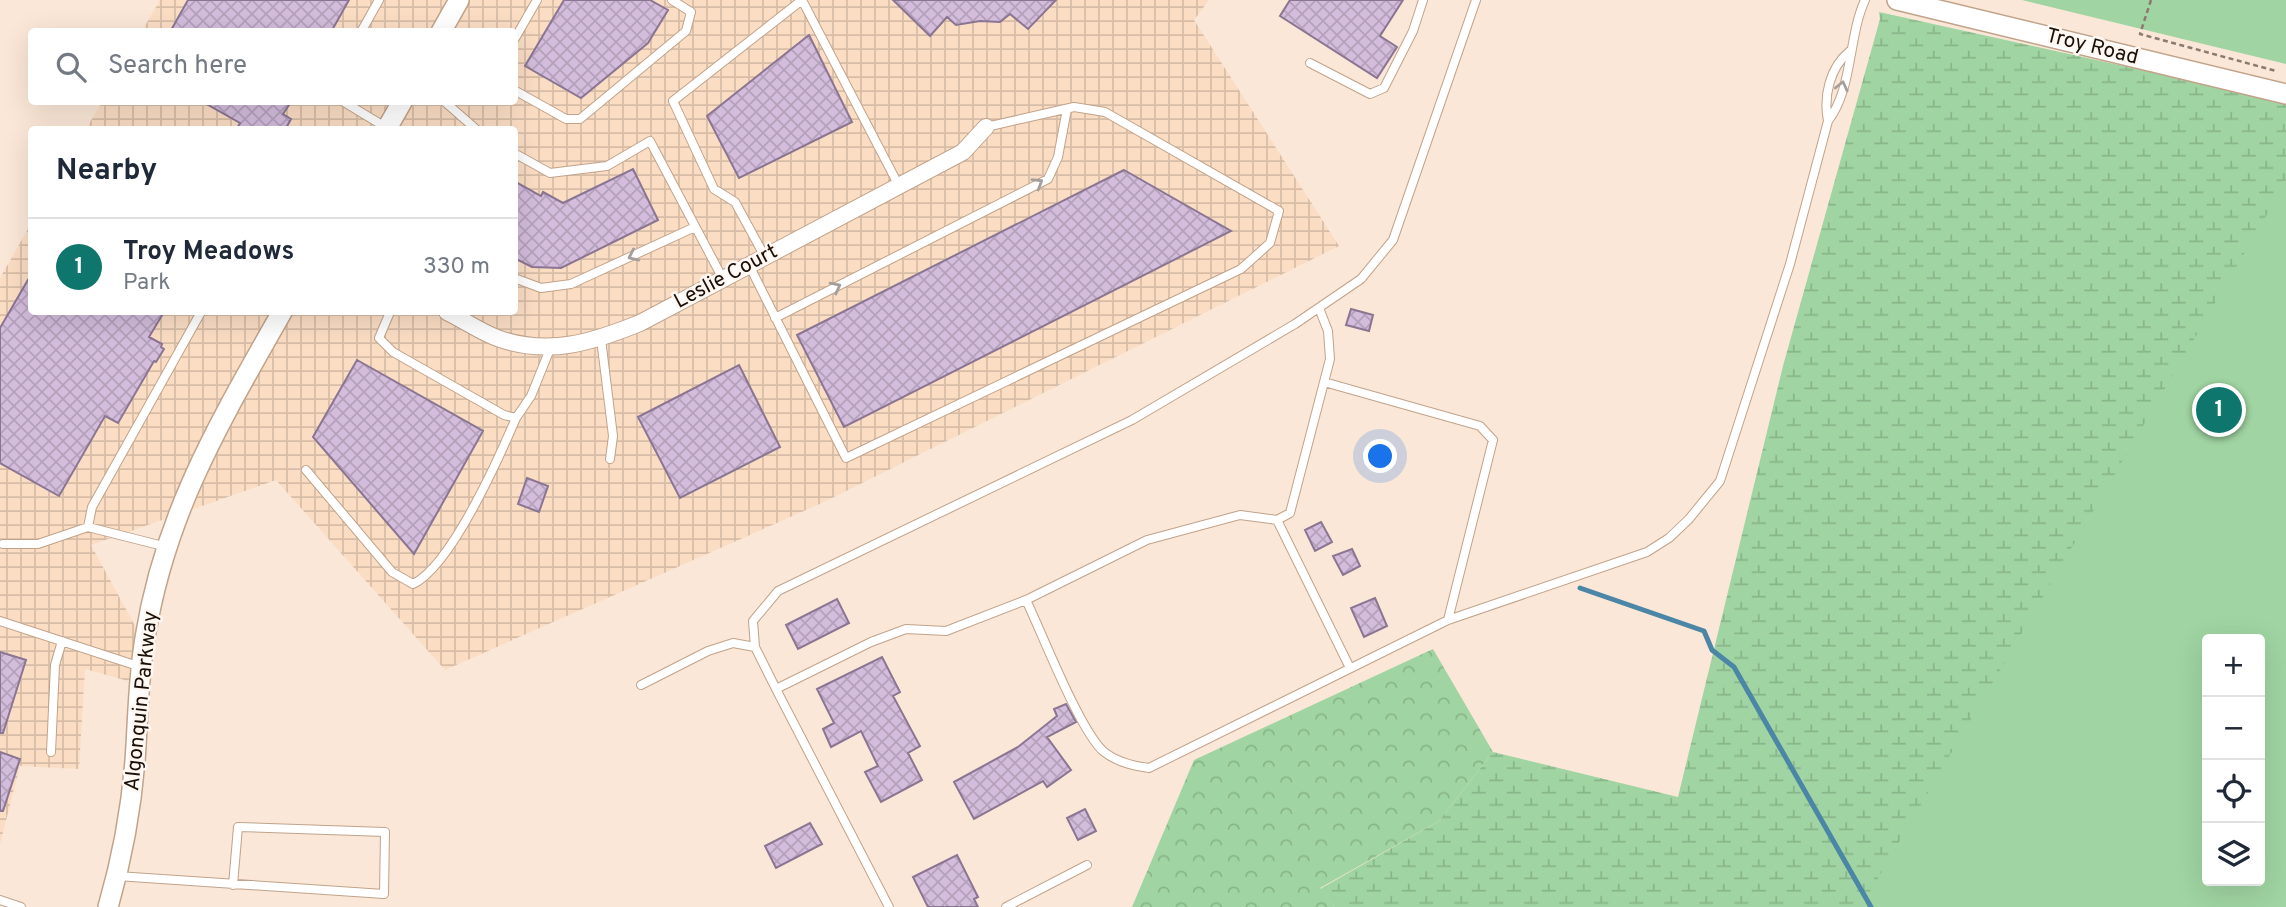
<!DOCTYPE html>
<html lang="en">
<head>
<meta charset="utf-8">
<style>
	:root { --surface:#fff; --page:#f6f6f7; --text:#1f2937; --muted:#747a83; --line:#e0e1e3; --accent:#0f766e }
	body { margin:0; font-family:Overpass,sans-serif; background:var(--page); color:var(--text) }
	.controls { position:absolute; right:21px; bottom:21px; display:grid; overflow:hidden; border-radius:7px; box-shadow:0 7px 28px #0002 }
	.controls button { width:63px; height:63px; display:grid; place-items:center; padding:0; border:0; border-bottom:2px solid var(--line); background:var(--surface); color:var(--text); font:35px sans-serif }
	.you { position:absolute; left:1381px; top:457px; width:24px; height:24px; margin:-18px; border:5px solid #fff; border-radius:50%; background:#1a73e8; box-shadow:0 0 0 10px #1a73e833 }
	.badge { display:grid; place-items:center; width:46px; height:46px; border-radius:50%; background:var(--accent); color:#fff; font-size:23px; font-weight:700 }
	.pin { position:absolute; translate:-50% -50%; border:4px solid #fff; box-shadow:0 2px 7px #0006 }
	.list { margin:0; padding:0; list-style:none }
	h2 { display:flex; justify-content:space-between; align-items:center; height:91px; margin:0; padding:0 28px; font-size:30px }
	h2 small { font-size:23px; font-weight:400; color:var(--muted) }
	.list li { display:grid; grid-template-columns:46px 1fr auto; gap:21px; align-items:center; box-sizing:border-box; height:98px; padding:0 28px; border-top:2px solid var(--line) }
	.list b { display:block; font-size:26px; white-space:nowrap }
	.list p { margin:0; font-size:23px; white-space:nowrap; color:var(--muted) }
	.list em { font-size:23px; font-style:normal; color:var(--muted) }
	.icon { flex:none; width:38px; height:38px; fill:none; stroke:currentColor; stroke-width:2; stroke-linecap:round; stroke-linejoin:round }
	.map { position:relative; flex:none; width:2286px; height:907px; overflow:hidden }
	.search { position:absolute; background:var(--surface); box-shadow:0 7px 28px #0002; left:28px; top:28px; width:490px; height:77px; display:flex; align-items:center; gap:18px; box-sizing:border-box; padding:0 24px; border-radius:7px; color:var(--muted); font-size:26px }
	.panel { position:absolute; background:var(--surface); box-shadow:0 7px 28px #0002; left:28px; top:126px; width:490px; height:189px; border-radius:7px }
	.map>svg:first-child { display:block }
</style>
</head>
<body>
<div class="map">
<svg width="2286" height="907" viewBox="0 0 2286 907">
	<defs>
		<pattern id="industrial-grid" width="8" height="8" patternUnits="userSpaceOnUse" patternTransform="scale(1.75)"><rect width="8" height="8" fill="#fbddc4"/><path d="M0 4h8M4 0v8" fill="none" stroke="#d7bda7"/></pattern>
		<pattern id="forest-crowns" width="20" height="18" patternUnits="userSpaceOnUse" patternTransform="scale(1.75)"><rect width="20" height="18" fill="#a0d4a2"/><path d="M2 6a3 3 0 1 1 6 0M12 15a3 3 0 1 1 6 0" fill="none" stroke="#89b58a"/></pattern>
		<pattern id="wetland-marsh" width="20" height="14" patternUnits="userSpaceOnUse" patternTransform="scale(1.75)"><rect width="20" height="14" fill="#a0d4a2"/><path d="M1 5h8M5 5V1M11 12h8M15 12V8" fill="none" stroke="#89b58a"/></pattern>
		<pattern id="building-cross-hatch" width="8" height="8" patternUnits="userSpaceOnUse" patternTransform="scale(1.75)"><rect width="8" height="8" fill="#d3bcdc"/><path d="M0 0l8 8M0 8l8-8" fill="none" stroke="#b5a1bb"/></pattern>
	</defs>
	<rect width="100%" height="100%" fill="#fae7d7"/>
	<!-- industrial -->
	<path fill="url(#industrial-grid)" d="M160 0H1209L1194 20 1339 246 822 503 445 670 276 480 91 545 146 646 142 685 85 669 79 769 20 766 0 844V278L31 224 32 312H514V130L86 129 102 102H514V32L142 31Z"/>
	<!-- forest -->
	<path fill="url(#forest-crowns)" d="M1433 649 1493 752 1439 821 1320 888 1334 907H1132L1194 760Z"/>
	<!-- wetland -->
	<path fill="url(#wetland-marsh)" fill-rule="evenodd" d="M1879 12 2286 102V907H1334L1320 889 1439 821 1493 752 1678 797 1783 366 1880 19ZM2207 639H2260V881H2207Z"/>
	<!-- park -->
	<path fill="#a0d4a2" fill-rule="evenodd" d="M2022 0H2286V64Z
		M2286 182V907H1861ZM2207 639H2260V881H2207Z"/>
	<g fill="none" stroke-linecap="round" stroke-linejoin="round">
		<!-- stream -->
		<path stroke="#4b86a7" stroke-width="5" d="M1580 588 1704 631 1712 650 1734 667 1871 907"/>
	</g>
	<!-- building -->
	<path fill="url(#building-cross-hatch)" stroke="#8a7592" stroke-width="2" d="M188 0H349L331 32H170Z
		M564 0H650L668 10 648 43 581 98 525 66Z
		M893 0H1056L1028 29 1010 14 1000 22 980 21 956 25 947 17 930 36Z
		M1290 0H1403L1380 36 1397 47 1377 78 1280 16Z
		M809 35 852 122 739 178 707 116Z
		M203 102H291L283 114 291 119 285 130H236L240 123Z
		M633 169 658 220 561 268 532 267 514 258V181L541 196 543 192 563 203Z
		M1124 170 1231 231 844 427 797 335Z
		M32 273V312H164L149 337 162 344 161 347 164 349 156 362 154 361 118 423 105 416 59 496 0 463V328Z
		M1351 309 1373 315 1369 331 1346 325Z
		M357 360 483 431 414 554 313 437Z
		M739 365 780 447 680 498 638 417Z
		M527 478 548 486 539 512 518 504Z
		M1321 522 1332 542 1315 551 1305 530Z
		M1352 549 1360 566 1343 575 1333 556Z
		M1375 598 1387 626 1364 637 1351 608Z
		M837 599 849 623 798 649 786 625Z
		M0 652 26 660 3 733H0Z
		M882 657 900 692 893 696 920 746 908 753 922 780 881 802 865 772 878 766 861 731 831 747 823 729 834 723 817 689Z
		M1066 704 1076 722 1047 737 1071 770 1047 787 1043 781 974 819 954 782 1018 747 1057 716 1054 709Z
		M0 752 20 759 3 811H0Z
		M1085 809 1096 831 1078 840 1067 818Z
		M810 823 822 844 776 868 765 846Z
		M957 855 978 897 974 899 978 907H928L913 877Z"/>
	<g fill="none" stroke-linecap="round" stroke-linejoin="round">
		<defs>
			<path id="service" d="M361 32 379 0
				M514 40 537 0
				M1850 51C1830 67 1823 96 1828 121 1853 89 1848 37 1865 0
				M1310 63 1370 94 1384 88 1413 31 1423 0
				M514 90 566 119H580L686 31 691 12 672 0
				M344 102 387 128
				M445 102 477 130
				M514 153 550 173 607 166 650 141 723 279
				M765 257 735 202 714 189 673 101 802 0 899 186
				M749 265 846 458 1241 269 1270 243 1279 211 1105 112 1074 107 986 127
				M514 278 541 288 571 284 695 227
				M1319 308 1328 331 1330 359 1290 513 1277 520 1240 515 1147 540 1026 600 946 631 906 629 871 642 776 689 755 647 753 621 778 591 1132 420 1295 324 1361 279 1393 240 1476 0
				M390 312 379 338 393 352 504 415 516 418 531 396 550 349
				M775 318 1048 179 1058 157 1067 109
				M601 339 613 436 610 459
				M1324 382 1480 426 1493 440 1448 620
				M306 470 392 572 413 584C451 566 499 458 516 418
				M1277 520 1350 668
				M88 527 92 507 201 312
				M3 544H38L88 527 167 547
				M1026 600C1042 633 1079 729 1103 751 1116 762 1133 766 1149 768L1448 620 1647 552 1669 538 1689 519 1720 481 1790 264 1828 121
				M0 621 141 667
				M641 685 708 651 733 643 755 647
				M776 689 889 907
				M51 752 55 665 62 641
				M117 876 384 894 385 832 238 827 233 885
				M0 900 21 907
				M1006 907 1087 865"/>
			<path id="minor" d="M447 312C464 320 482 333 500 339 550 356 593 342 640 323L963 152 986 127"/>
			<path id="tertiary" d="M1897 0 2286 94
				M441 32 459 0
				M386 130 402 102
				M108 907C122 859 131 810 135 761 138 720 138 679 145 638 165 512 221 420 282 312"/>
		</defs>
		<!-- service casing -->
		<use href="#service" stroke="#c1a38a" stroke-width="10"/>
		<!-- minor casing -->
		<use href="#minor" stroke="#c1a38a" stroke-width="18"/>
		<!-- tertiary casing -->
		<use href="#tertiary" stroke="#c1a38a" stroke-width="22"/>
		<!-- path -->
		<path stroke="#8a7b6e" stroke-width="2.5" stroke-dasharray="5 3.5" stroke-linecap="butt" d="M2151 0 2140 34 2276 71"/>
		<!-- service -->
		<use href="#service" stroke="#fff" stroke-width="8"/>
		<!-- minor -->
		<use href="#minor" stroke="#fff" stroke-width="16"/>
		<!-- tertiary -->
		<use href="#tertiary" stroke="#fff" stroke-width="19"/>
	</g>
	<!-- one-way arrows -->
	<defs><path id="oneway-chevron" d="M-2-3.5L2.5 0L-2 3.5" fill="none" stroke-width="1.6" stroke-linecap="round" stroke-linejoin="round" transform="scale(1.75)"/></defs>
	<g stroke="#a49f9c">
		<use href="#oneway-chevron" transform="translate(1842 86) rotate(-77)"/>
		<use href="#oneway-chevron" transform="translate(1038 183) rotate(-31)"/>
		<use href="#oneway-chevron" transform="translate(633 256) rotate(155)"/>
		<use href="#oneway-chevron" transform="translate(836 287) rotate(-27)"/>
	</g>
	<g text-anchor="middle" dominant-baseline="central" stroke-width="5" stroke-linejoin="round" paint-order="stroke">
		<!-- street labels -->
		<g font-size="21" fill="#1b1007" stroke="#fef7f2">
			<text transform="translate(2092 47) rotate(14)">Troy Road</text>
			<text transform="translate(726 277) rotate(-28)">Leslie Court</text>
			<text transform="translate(142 701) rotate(-84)">Algonquin Parkway</text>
		</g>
	</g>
</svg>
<div class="controls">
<button>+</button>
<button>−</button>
<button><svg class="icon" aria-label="locate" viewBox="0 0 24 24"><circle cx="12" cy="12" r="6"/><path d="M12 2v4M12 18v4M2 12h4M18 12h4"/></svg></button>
<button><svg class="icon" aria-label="layers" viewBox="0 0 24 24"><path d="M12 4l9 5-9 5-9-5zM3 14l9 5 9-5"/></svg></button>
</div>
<div class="you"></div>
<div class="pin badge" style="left:2219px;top:410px">1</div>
<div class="search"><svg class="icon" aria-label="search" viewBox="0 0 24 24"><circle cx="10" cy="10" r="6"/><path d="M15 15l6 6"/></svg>Search here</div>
<section class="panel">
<h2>Nearby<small></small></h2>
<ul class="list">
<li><span class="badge">1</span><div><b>Troy Meadows</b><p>Park</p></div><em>330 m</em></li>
</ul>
</section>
</div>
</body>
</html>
